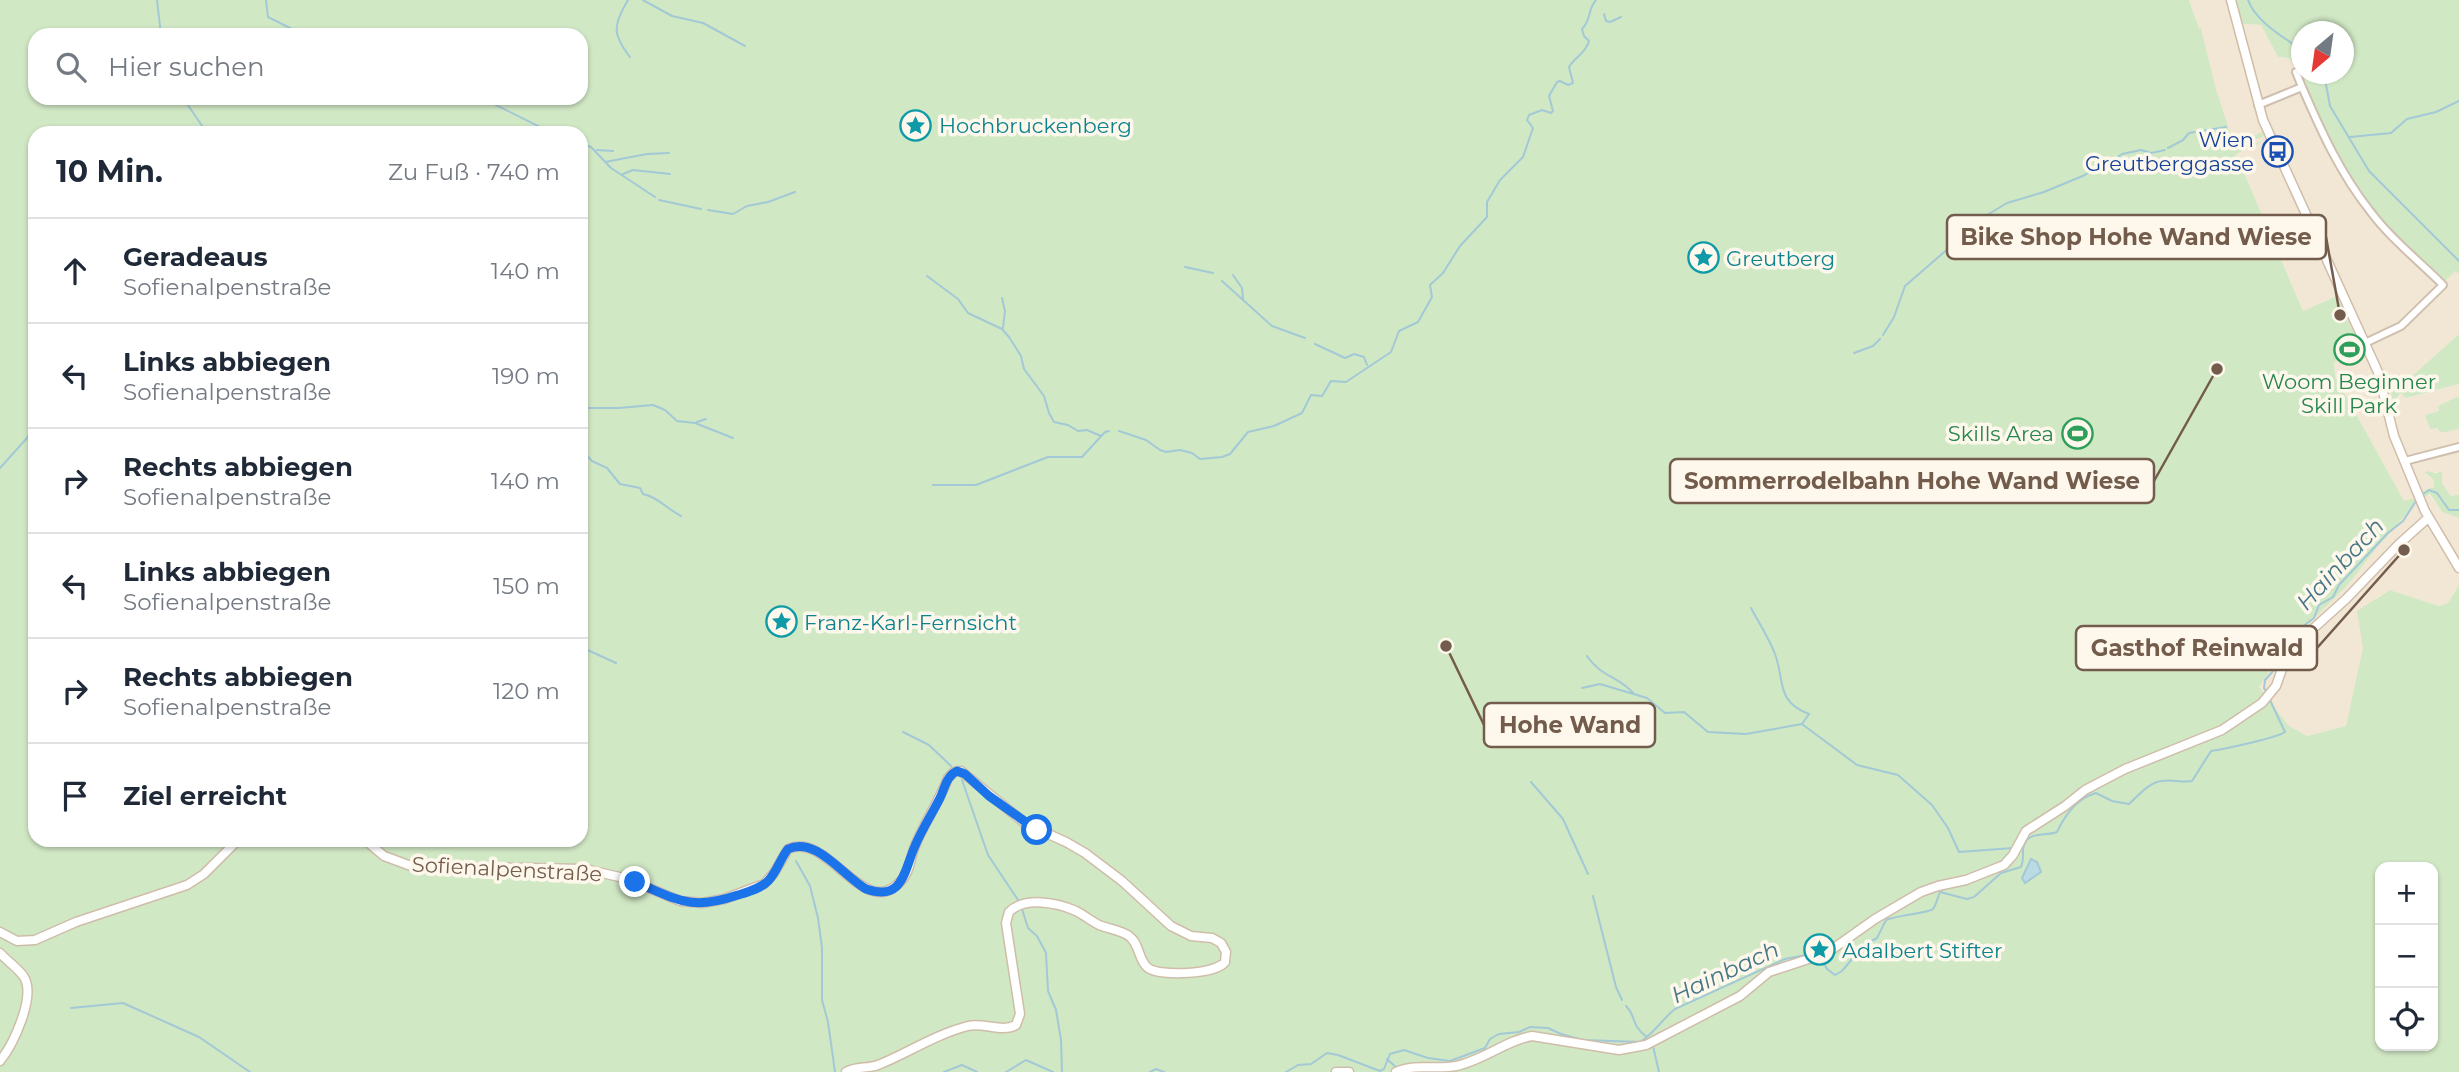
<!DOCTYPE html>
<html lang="de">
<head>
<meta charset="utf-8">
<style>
	:root { --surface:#fff; --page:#f2f2f3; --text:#1f2937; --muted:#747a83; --line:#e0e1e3 }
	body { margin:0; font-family:Montserrat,sans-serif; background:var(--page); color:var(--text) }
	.controls { position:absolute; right:21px; bottom:21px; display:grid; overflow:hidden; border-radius:14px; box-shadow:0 2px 5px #0004 }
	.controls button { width:63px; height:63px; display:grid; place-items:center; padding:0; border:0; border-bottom:2px solid var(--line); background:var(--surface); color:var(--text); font:35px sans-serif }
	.compass { position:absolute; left:2291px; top:21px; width:63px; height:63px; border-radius:50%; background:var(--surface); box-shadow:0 2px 5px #0004; rotate:209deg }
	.stop { position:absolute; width:21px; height:21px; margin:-16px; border:5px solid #1a73e8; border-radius:50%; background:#fff }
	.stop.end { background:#1a73e8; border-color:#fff; box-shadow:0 2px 7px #0008 }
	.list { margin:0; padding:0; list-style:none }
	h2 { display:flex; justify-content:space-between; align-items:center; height:91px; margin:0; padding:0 28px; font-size:30px }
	h2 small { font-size:23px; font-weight:400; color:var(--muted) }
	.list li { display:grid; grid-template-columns:46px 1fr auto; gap:21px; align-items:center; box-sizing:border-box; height:105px; padding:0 28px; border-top:2px solid var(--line) }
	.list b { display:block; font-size:26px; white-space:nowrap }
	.list p { margin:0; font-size:23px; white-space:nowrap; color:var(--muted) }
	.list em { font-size:23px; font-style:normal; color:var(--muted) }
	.icon { flex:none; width:38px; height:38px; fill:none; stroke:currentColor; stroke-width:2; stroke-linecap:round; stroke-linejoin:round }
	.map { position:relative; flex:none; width:2459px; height:1072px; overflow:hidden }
	.search { position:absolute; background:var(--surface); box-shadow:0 2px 5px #0004; left:28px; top:28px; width:560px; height:77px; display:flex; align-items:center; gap:18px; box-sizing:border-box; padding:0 24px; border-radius:21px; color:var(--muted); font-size:26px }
	.panel { position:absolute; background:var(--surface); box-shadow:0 2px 5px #0004; left:28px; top:126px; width:560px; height:721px; border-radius:21px }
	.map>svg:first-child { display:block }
</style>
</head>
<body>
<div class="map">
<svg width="2459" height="1072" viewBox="0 0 2459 1072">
	<rect width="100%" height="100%" fill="#fbf4e6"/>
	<!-- residential -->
	<path fill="#f2e7d4" d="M2189 0H2236L2242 24 2261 25 2278 57 2289 58 2297 68 2329 142 2353 183 2459 274V334L2402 385 2391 389 2398 399 2401 393 2407 398 2459 384V396L2438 406 2439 411 2425 415 2441 433 2459 429V494L2451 496 2442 483V471L2425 474 2434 480V487L2429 494 2442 512 2459 518V585L2448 603 2439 606 2390 590 2376 598 2346 726 2307 736 2289 726 2259 687 2287 645 2347 586 2413 498 2404 502 2335 376 2334 362 2357 353 2337 296 2303 311 2236 154 2227 149 2224 141 2229 132 2216 89 2201 28H2199Z"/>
	<!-- green -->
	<path fill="#d1e8c5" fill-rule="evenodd" d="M0 0H2189L2199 28H2201L2216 89 2234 145 2262 132 2264 136 2237 147 2230 143 2224 142 2238 149 2266 140 2236 154 2303 311 2337 296 2362 351 2334 362 2335 376 2404 501 2414 498 2416 503 2378 546 2347 586 2287 645 2259 687 2289 726 2307 736 2346 726 2363 648 2357 611 2390 590 2439 606 2448 603 2459 585V1072H0ZM35 35H581V98H35ZM35 133H581V840H35ZM2380 867H2433V1046H2380Z
		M2236 0H2459V274L2455 271 2444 282 2440 279C2422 261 2364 213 2361 190 2330 162 2313 106 2297 68L2289 58 2278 57 2261 25 2242 24 2247 43H2245ZM2302 32H2344V74H2302Z
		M2459 334V384L2406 398 2401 393 2392 404 2391 389 2402 385Z
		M2459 396V429L2441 433 2437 428 2430 429 2425 415 2439 411 2438 406Z
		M2426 471 2436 473 2442 471V483L2451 496 2459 494V518L2442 512 2430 494 2423 498 2420 492 2434 487V480L2425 473Z"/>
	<!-- water -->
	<path fill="#bbdbe4" stroke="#a2c9d5" stroke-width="2" d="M2031 859 2037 862 2041 872 2025 883 2022 878Z"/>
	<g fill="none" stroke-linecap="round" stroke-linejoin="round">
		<!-- stream -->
		<path stroke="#a2c9d5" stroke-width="2" d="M157 0 161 35
			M266 0 268 17 304 35
			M628 0C613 25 612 34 630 57
			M643 0 672 16 703 23 745 46
			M2248 0C2256 22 2283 37 2302 50
			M1604 14 1606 21 1610 22 1621 17
			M2324 74 2330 106 2369 171 2459 261
			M2251 91 2255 104
			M183 98 207 133
			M482 98 552 133
			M2350 137 2391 133 2407 119 2436 112 2459 101
			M581 144 591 147 611 168 655 197
			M2168 148 2183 140 2189 133 2226 127
			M597 150 613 151
			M605 162 647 154 669 153
			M623 174 633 170 670 174
			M659 200 701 209
			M708 210 733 214 747 206 768 202 795 192
			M581 245H582
			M1185 267 1213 273
			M1233 275 1242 288 1243 299
			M927 276 958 299 968 313 1002 329 1009 337 1021 356 1024 369 1044 396 1049 413 1054 422 1068 425 1078 431 1087 430 1101 436
			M1222 281 1272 326 1305 338
			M1002 298 1005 311 1003 328
			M1883 335 1894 317 1905 286 1987 215 2007 203 2044 192 2085 175 2099 164 2112 161 2122 154 2141 150 2151 153 2165 150
			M1315 344 1345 358 1354 354 1364 357 1367 365
			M1854 353 1873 346 1880 339
			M581 408H619L653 405 665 410 677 421 695 423 733 438
			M697 422 706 419
			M1119 431 1146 440 1160 450 1166 452 1180 450 1192 453 1200 459 1222 457 1230 454 1248 432 1274 426 1302 413 1311 395 1322 396 1331 381 1346 382 1391 352 1399 331 1418 322 1432 297 1430 285 1443 273 1460 246 1487 217V202L1500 180 1523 157 1533 128 1527 120 1529 115 1542 110 1551 113 1553 111 1549 96 1557 82 1560 81 1568 85 1573 83 1569 67C1575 57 1586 53 1589 41L1584 36 1582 29C1592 19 1587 10 1596 0
			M581 449 592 461 607 468 620 484 640 488 643 494C658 497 667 509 681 516
			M0 468 27 438 35 424
			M933 485H976L1048 457H1082L1105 432 1109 431
			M2422 495 2429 490 2437 493 2449 510H2459
			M1751 608C1759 623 1769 638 1775 654 1785 680 1775 701 1809 714L1802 724 1857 765 1898 775 1932 805 1948 828 1959 852 2013 848
			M581 647 616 663
			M1587 656C1602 678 1619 676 1634 694
			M1582 688 1600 684 1647 698 1665 713 1684 712 1708 732 1746 734 1802 724
			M2267 693 2264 688 2265 680 2274 670 2277 656 2289 637 2314 618 2319 605 2333 597 2339 585 2388 533 2403 521 2418 498
			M581 697 587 717 586 724
			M903 732 929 745 951 766
			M962 780 988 855 1018 900
			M1531 782 1563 819 1588 874
			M796 861 810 886 818 918 822 948V1000L828 1022 835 1072
			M1593 896 1616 987 1622 1000
			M1022 909 1028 928 1037 936 1046 953 1048 991 1056 1010 1061 1040 1062 1072
			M1822 960 1827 969 1835 975 1842 971 1864 945 1877 938 1886 920C1897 915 1929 913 1933 909 1936 905 1938 897 1940 892L1967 899 1974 897 2001 873 2021 867C2024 860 2023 856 2023 849 2026 830 2044 837 2057 832 2065 815 2077 798 2096 793L2112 801 2129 804C2138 796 2149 782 2162 781 2172 779 2181 783 2192 781L2211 751C2224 749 2277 738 2285 732L2269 698
			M1626 1006C1637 1017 1630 1025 1647 1037
			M71 1008 123 1003 199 1037 250 1072
			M1653 1046 1659 1072
			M1387 1059 1398 1069
			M944 1072 962 1065 977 1072
			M1006 1072 1026 1060 1053 1072
			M1150 1072 1156 1069 1164 1072
			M1286 1072 1298 1065 1311 1064 1327 1053 1338 1055 1380 1071 1384 1069 1390 1054 1404 1050 1428 1058 1450 1061 1485 1048 1490 1039 1499 1034 1519 1032 1530 1027 1548 1028 1561 1034 1583 1040 1640 1042C1654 1034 1662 1019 1675 1009L1785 959 1811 954"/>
		<defs>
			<path id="street" d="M2296 72 2302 87
				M2258 105 2302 87C2321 131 2340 173 2370 211 2390 238 2419 261 2443 285L2401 326 2365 343
				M2405 461 2459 447"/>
			<path id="secondary" d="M2231 0 2263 120 2378 372 2394 436 2425 511 2459 568
				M365 840 384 856 411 866 585 869 628 879 680 901 702 903 724 899 764 884 774 873 788 849C828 830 864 923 901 881 910 872 910 858 915 846 924 823 939 802 948 778L954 772 961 771 1026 824 1066 842 1085 853 1122 881 1171 926 1191 936 1212 938 1221 943 1226 952 1225 962C1216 974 1161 977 1148 968 1138 960 1140 944 1129 936 1121 930 1109 929 1099 925 1091 921 1084 915 1076 911 1058 903 1025 896 1009 912L1006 923 1020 1014 1016 1025C1002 1033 983 1022 968 1026 936 1034 908 1053 878 1065 867 1069 856 1066 846 1072
				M0 932 17 941 35 940 76 922 187 885 204 874 238 840
				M0 953C7 961 18 968 24 977 36 997 13 1045 0 1061
				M1336 1072H1349
				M1396 1072C1416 1063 1435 1070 1456 1066 1482 1061 1507 1040 1532 1036L1619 1050 1646 1045 1740 996 1769 972 1827 953 1875 919 1921 892 1938 886 1966 880 2004 865 2013 855 2026 831 2065 806 2085 790 2125 769 2222 730 2262 703 2276 686 2286 658 2295 645 2346 599 2399 544 2428 518"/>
		</defs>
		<!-- street casing -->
		<use href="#street" stroke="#cebfaf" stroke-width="10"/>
		<!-- secondary casing -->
		<use href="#secondary" stroke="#cfbdaa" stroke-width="11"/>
		<!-- street -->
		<use href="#street" stroke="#fff" stroke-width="6"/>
		<!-- secondary -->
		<use href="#secondary" stroke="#fff" stroke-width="8"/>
	</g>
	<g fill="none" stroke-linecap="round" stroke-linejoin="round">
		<!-- route -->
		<path stroke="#1a73e8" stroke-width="9" d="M635 882C679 900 690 911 738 895 748 892 760 889 768 881 777 872 780 859 788 849 816 836 843 876 866 889 904 902 904 870 915 846 922 829 932 814 940 798 945 788 946 776 957 771L965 774 989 796 1037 830"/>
	</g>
	<!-- icons -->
	<defs>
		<symbol id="sight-ring" viewBox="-11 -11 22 22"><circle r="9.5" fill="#fef8ec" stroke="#0f9aa8" stroke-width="1.5"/><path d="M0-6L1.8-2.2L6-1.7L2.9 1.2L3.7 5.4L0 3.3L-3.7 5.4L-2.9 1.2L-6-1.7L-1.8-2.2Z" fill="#0f9aa8"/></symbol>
		<symbol id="bus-ring" viewBox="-11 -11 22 22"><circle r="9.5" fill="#fef8ec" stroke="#1a4fb4" stroke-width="1.5"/><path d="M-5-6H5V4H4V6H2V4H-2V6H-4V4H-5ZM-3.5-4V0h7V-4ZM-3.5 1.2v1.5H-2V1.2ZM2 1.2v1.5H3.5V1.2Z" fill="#1a4fb4"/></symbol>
		<symbol id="stadium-ring" viewBox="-11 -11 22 22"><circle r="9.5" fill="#fef8ec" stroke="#2e9e5b" stroke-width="1.5"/><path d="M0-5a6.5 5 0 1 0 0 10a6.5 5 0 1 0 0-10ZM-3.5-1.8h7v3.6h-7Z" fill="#2e9e5b"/></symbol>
	</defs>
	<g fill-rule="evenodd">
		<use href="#sight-ring" x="898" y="108" width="35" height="35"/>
		<use href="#bus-ring" x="2260" y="134" width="35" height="35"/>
		<use href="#sight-ring" x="1686" y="240" width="35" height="35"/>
		<use href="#stadium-ring" x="2332" y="332" width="35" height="35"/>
		<use href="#stadium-ring" x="2060" y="416" width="35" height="35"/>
		<use href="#sight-ring" x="764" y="604" width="35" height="35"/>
		<use href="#sight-ring" x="1802" y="932" width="35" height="35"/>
	</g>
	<g text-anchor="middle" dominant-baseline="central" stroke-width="7" stroke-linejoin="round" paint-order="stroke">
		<!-- culture labels -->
		<g font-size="21" fill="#0d838f" stroke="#fef8ec" text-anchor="start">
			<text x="939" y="125">Hochbruckenberg</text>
			<text x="1726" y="258">Greutberg</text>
			<text x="804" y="622">Franz-Karl-Fernsicht</text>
			<text x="1842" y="950">Adalbert Stifter</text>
		</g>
		<!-- transit labels -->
		<g font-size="21" fill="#164399" stroke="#fef8ec" text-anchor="end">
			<text x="2254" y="139">Wien<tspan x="2254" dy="24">Greutberggasse</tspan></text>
		</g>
		<!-- leisure labels -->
		<g font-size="21" fill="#27864d" stroke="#fef8ec">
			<text x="2349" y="381">Woom Beginner<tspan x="2349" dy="24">Skill Park</tspan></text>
			<text x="2054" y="433" text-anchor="end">Skills Area</text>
		</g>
		<!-- street labels -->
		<g font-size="21" fill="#735c4c" stroke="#fef8ec">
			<text transform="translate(507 869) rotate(3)">Sofienalpenstraße</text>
		</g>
		<!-- water labels -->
		<g font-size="23" font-style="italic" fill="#477685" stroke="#fef8ec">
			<text transform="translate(2340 564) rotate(-47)">Hainbach</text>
			<text transform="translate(1725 972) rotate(-25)">Hainbach</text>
		</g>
	</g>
	<!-- callouts -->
	<path fill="none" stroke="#735c4c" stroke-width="2.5" d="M2340 315L2326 237M2217 369L2154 481M2404 550L2317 648M1446 646L1484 725"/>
	<g fill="#735c4c" stroke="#fef8ec" stroke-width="2.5">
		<circle cx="2340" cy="315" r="7"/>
		<circle cx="2217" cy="369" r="7"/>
		<circle cx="2404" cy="550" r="7"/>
		<circle cx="1446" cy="646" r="7"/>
	</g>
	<g fill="#fef8ec" stroke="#735c4c" stroke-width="2.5">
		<rect x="1947" y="215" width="379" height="44" rx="7"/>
		<rect x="1670" y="459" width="484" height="44" rx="7"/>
		<rect x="2076" y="626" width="241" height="44" rx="7"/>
		<rect x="1484" y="703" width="171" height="44" rx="7"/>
	</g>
	<g font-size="23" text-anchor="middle" font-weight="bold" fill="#735c4c">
		<text x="2136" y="245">Bike Shop Hohe Wand Wiese</text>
		<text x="1912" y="489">Sommerrodelbahn Hohe Wand Wiese</text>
		<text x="2197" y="656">Gasthof Reinwald</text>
		<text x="1570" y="733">Hohe Wand</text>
	</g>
</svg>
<div class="controls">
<button>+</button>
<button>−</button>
<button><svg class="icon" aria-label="locate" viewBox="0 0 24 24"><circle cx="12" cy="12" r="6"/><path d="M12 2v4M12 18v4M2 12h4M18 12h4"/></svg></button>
</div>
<svg class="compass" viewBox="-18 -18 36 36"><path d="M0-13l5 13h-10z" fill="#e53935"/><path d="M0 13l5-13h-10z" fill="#747a83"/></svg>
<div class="stop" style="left:1037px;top:830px"></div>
<div class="stop end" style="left:635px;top:882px"></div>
<div class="search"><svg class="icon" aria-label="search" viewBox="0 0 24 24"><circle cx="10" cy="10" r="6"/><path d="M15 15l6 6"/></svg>Hier suchen</div>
<section class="panel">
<h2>10 Min.<small>Zu Fuß · 740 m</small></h2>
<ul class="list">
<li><svg class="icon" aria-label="ahead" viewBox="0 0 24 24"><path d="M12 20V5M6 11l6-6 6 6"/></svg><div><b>Geradeaus</b><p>Sofienalpenstraße</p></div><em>140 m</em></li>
<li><svg class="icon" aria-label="left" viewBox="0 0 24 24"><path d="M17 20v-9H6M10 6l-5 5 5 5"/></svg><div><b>Links abbiegen</b><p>Sofienalpenstraße</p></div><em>190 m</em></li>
<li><svg class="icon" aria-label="right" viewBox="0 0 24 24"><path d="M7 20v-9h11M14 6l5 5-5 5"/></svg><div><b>Rechts abbiegen</b><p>Sofienalpenstraße</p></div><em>140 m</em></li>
<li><svg class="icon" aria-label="left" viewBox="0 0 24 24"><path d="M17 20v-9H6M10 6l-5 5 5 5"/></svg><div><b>Links abbiegen</b><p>Sofienalpenstraße</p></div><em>150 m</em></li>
<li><svg class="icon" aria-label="right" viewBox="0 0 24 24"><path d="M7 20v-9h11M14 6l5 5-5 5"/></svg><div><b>Rechts abbiegen</b><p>Sofienalpenstraße</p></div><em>120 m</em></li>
<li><svg class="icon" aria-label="arrive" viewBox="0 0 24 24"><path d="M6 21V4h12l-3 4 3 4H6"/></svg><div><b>Ziel erreicht</b></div></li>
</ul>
</section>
</div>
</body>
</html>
